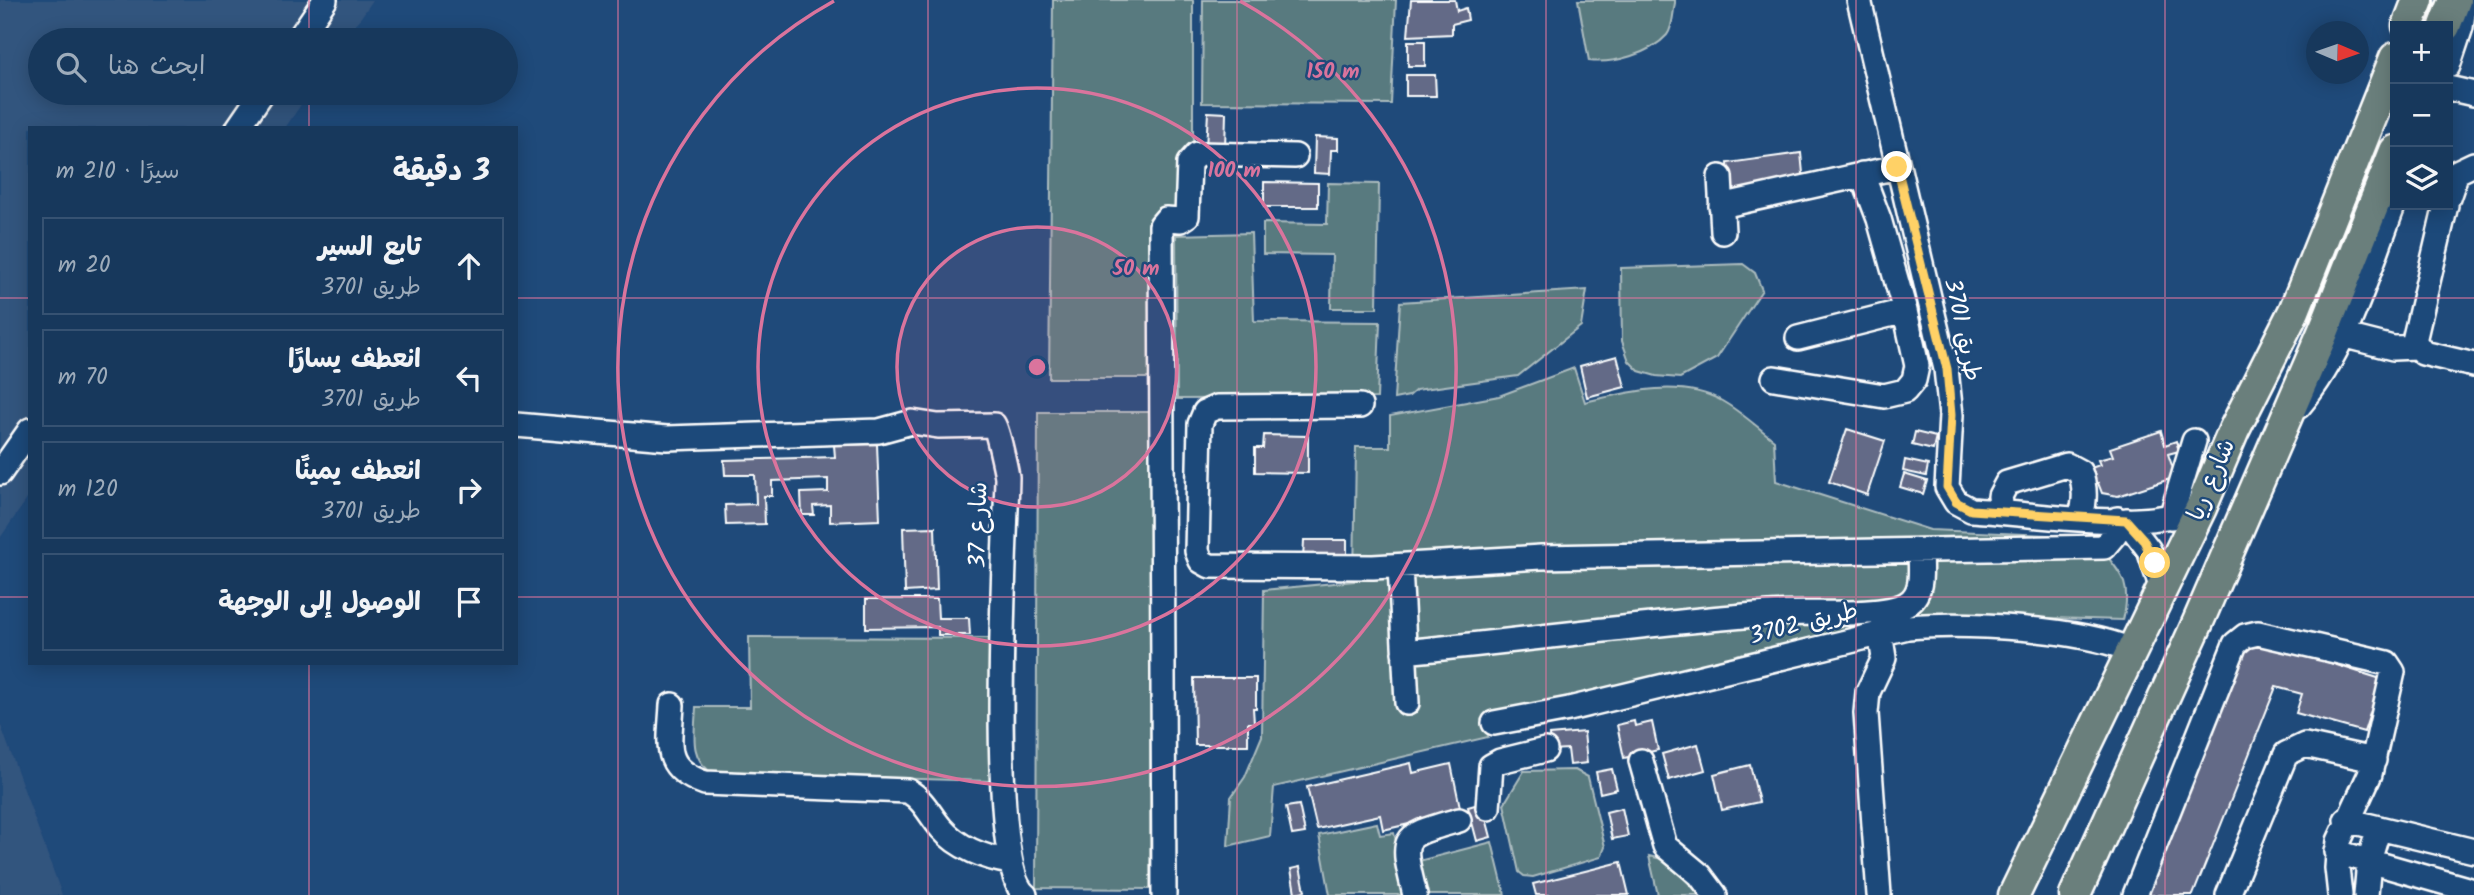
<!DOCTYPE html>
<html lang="ar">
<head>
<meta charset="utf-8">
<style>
	:root { --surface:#17385c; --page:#244365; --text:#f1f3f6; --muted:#9eacbb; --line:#365272 }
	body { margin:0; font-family:Kalam,"Playpen Sans Arabic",sans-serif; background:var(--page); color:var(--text); direction:rtl }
	.controls { position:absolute; right:21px; top:21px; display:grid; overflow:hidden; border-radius:0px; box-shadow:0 4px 18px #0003 }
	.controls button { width:63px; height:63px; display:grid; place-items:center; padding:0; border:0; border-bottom:2px solid var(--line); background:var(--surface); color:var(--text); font:35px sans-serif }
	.compass { position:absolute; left:2306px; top:21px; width:63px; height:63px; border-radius:50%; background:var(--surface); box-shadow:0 4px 18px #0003; rotate:92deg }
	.stop { position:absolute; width:21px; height:21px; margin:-16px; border:5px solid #ffd166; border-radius:50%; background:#fff }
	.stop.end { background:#ffd166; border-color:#fff; box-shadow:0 2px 7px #0008 }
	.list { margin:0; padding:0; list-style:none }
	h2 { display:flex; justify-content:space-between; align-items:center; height:91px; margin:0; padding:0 28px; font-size:30px }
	h2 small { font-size:23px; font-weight:400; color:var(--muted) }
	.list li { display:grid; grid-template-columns:46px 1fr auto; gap:21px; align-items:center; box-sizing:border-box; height:98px; margin:0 14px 14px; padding:0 14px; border:2px solid var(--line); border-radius:0px }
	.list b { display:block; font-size:26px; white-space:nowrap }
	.list p { margin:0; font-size:23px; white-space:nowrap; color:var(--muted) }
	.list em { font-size:23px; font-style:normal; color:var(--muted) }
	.icon { flex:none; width:38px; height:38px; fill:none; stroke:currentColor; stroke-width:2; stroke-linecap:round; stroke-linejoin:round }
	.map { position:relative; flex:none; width:2474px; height:895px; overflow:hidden; direction:ltr }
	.search { position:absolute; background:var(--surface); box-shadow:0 4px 18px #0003; left:28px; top:28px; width:490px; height:77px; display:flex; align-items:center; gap:18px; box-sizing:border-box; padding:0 24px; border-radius:38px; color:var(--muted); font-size:26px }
	.panel { position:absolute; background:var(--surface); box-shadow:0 4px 18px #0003; left:28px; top:126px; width:490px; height:539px; border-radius:0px; direction:rtl }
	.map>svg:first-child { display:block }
</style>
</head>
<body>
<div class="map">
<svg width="2474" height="895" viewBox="0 0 2474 895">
	<rect width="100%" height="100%" fill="#1f4a7a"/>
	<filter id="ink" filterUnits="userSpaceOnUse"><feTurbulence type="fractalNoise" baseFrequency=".0143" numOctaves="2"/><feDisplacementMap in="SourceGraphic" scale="14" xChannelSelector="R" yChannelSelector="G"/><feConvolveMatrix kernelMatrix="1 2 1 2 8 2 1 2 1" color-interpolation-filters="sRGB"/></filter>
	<g filter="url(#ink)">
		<!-- built -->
		<path fill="#33547e" d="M0 0H373L345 40H40V93H309L285 128H30V495L0 538Z
			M0 723 62 895H0Z"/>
		<!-- green -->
		<path fill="#587a7f" stroke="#acbcbf" stroke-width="2" d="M1053 0H1193V141L1178 166 1177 208H1168L1152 378H1049Z
			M1203 0H1396L1391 104 1202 103Z
			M1578 0H1675V3C1673 12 1673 28 1667 35 1650 54 1613 64 1589 61Z
			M1328 183 1379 184 1377 308H1331L1332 255 1263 254V223L1327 224Z
			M1251 233 1254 321 1380 322 1377 398 1177 399 1176 235Z
			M1743 264 1755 273 1762 290 1717 358 1680 378 1656 376 1639 371 1629 361 1622 341 1621 268Z
			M1587 290 1581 326 1518 376 1416 390 1409 396 1394 399 1400 302Z
			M1574 368 1585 402C1627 392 1681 378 1722 401 1740 411 1757 427 1774 440L1776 481 1930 530 2093 537C2115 571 2134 575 2123 620L1913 614 1487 719 1488 737 1274 787 1270 836 1228 846 1231 797 1245 777 1262 736 1264 590 1354 581 1356 447H1390V416L1499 396Z
			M1038 412H1151L1150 889 1036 888Z
			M749 637 994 638 990 781 713 773C688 759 695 732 696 707H750Z
			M1575 770 1588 777 1605 847 1601 857 1533 877 1524 876 1519 872 1504 804 1524 771Z
			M1377 823 1380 835 1394 833 1409 895H1330L1319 835Z
			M1492 842 1505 895H1423L1415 862Z
			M1649 856 1666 860 1700 895H1658Z"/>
		<!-- building -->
		<path fill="#636b87" stroke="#fff" stroke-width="2" d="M1411 0H1455L1457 11 1466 8 1468 20 1452 24V34L1408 36Z
			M1408 41H1425V66H1408Z
			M1406 75H1435L1436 96H1406Z
			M1208 112 1226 113 1225 149 1206 148Z
			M1315 137 1338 138V150H1331L1330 174 1314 173Z
			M1801 153 1804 184 1731 194 1728 163Z
			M1264 182 1318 183V207H1264Z
			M1617 356 1625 387 1587 397 1580 366Z
			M1847 429 1885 441 1867 495 1829 482Z
			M2161 431 2165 445 2176 441 2179 451 2168 454 2176 477 2118 496 2102 493 2098 483 2093 484 2088 469 2100 465 2098 460 2113 456 2110 448Z
			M1915 432 1936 437 1933 450 1912 445Z
			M1264 435 1308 436V473L1255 472V448H1263Z
			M877 444 880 520 830 522V505L813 506 814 515H802L801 493 828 492V479L772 481V496H764L765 524 726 525 725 505 756 504 755 475H725L724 460 835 457 834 445Z
			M1905 460 1928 465 1926 476 1903 471Z
			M1904 474 1927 481 1923 494 1900 487Z
			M935 527 937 590 905 592 903 528Z
			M1304 540H1347V561L1303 560Z
			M866 599H937L938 618H969L970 635H938V627L866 628Z
			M2258 640 2381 679 2364 732 2296 713 2302 694 2276 687 2193 895H2147L2244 647Z
			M1194 678H1256V708H1253L1254 723H1248V745H1195Z
			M1634 721 1635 726 1652 722 1658 750 1624 758 1617 725Z
			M1584 732 1587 763 1570 765 1568 749 1550 750 1549 735Z
			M1698 744 1705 770 1669 780 1662 754Z
			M1411 763 1413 773 1451 764 1461 812 1383 830 1380 815 1317 829 1307 787Z
			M1750 765 1759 802 1722 810 1714 774Z
			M1612 769 1617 789 1600 793 1596 772Z
			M1482 803 1491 837 1477 841 1468 807Z
			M1299 805 1305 833 1292 835 1286 807Z
			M1622 808 1628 836 1612 839 1606 812Z
			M1621 862 1629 895H1536L1533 884Z
			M1300 867 1305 891 1295 893 1291 869Z"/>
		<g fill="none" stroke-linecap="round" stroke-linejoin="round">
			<defs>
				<path id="minor" d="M1859 0 1946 369 1951 415 1947 487 1956 502 1971 510C2042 514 2134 533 2201 508
					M298 40 325 0
					M2448 66 2461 27 2465 0
					M2448 88 2474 94
					M238 128 262 93
					M1720 177 1723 232
					M2448 198 2457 172 2474 164
					M2446 205 2414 341 2423 353 2474 365
					M1721 206 1897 167
					M2330 332 2393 348 2416 347
					M1798 338 1905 311
					M1774 378 1884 396 1905 391 1914 380 1917 366 1905 311 1879 219 1862 174
					M1360 406 1217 407 1205 412 1200 424 1197 551 1201 561 1210 566 1373 567 1541 557 2104 547 2115 534 2117 519
					M2299 406C2348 348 2368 271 2395 201
					M516 425 667 438 879 431 912 422 938 426 994 425C997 428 1006 470 1007 477 1006 541 986 863 1025 895
					M0 473 30 430
					M2002 512 2000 496 2007 483 2067 465 2080 472C2086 488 2085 501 2081 518
					M2171 517 2194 441
					M2126 520 2149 550 2162 589
					M1400 566 1407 703
					M1404 652C1526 640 1648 623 1769 614 1801 611 1881 618 1906 604 1925 594 1920 568 1920 551
					M672 705C670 745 661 768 705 783L908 791C924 800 929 814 941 828 958 848 986 858 1010 862
					M1494 723 1569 709 1908 627C1966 622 2078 628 2131 650
					M1641 761 1665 846 1700 875 1715 895
					M1488 808 1491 766 1500 761 1545 750
					M2346 820 2474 851
					M2337 852 2474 891
					M1164 895 1161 225 1166 219 1181 220 1187 216 1189 163 1197 154 1295 156
					M1415 895C1400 834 1400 837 1459 820
					M1879 895 1866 713 1868 692 1884 658 1880 632
					M2135 895 2235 644 2245 636 2258 633 2387 663 2393 672 2370 774 2339 841 2337 868 2340 895
					M2228 895 2286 754 2305 745 2374 760
					M2366 895 2369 861 2379 828"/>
				<path id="major" d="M2408 26 2418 0
					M2445 26 2455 0
					M2014 895 2201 508 2234 430 2294 311 2395 58
					M2075 895 2198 622 2324 330 2395 151"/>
			</defs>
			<!-- minor casing -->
			<use href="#minor" stroke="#fff" stroke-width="28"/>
			<!-- major casing -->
			<use href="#major" stroke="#fff" stroke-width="35"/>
			<!-- minor -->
			<use href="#minor" stroke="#1f4a7a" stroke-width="23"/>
			<!-- major -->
			<use href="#major" stroke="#6b7f7c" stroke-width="30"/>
		</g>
	</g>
	<g fill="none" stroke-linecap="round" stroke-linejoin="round" filter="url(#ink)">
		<!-- route -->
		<path stroke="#ffd166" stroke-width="9" d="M1897 167 1947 369 1951 415 1947 487 1956 502 1971 510 2126 520 2143 539 2155 563"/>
	</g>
	<!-- grid -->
	<path fill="none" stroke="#da749d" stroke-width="2" stroke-opacity="0.55" d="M309 0V40M618 0V895M928 0V895M1237 0V895M1546 0V895M1856 0V895M2165 0V895M309 93V128M0 298H30M516 298H2474M0 597H30M516 597H2474M309 663V895"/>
	<!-- distance rings -->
	<circle cx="1037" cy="367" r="140" fill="#da749d" fill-opacity=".12"/>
	<g fill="none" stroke="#da749d" stroke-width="3.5">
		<circle cx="1037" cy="367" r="140"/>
		<circle cx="1037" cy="367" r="279"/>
		<path d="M1240 1A419 419 0 1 1 834 1"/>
	</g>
	<g text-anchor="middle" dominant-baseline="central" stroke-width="5" stroke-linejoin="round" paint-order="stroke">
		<!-- street labels -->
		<g font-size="24" fill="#fff" stroke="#1f4a7a">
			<text transform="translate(1962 330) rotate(78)">طريق 3701</text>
			<text transform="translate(2212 480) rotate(-67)">شارع ريا</text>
			<text transform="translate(979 525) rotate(-89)">شارع 37</text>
			<text transform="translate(1804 624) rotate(-14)">طريق 3702</text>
		</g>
	</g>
	<circle cx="1037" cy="367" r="10" fill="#da749d" stroke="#1f4a7a" stroke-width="3.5"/>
	<g font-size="21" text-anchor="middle" font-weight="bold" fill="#da749d" stroke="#1f4a7a" stroke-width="5" stroke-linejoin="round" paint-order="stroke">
		<text x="1333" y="78">150 m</text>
		<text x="1234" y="177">100 m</text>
		<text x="1136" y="275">50 m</text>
	</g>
</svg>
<div class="controls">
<button>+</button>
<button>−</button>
<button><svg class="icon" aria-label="layers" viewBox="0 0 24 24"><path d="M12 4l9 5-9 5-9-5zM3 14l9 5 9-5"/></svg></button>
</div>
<svg class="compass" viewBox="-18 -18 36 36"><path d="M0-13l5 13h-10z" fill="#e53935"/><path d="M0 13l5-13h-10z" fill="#9eacbb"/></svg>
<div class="stop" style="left:2155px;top:563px"></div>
<div class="stop end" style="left:1897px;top:167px"></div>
<div class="search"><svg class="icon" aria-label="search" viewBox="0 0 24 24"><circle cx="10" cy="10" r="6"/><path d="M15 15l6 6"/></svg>ابحث هنا</div>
<section class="panel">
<h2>3 دقيقة<small>سيرًا · 210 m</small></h2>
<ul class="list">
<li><svg class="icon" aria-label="ahead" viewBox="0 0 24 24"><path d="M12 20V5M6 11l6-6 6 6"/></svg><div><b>تابع السير</b><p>طريق 3701</p></div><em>20 m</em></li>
<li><svg class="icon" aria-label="left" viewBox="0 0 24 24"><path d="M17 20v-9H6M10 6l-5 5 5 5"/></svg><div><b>انعطف يسارًا</b><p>طريق 3701</p></div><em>70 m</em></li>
<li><svg class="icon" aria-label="right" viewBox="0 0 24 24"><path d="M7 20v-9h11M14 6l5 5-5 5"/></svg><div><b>انعطف يمينًا</b><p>طريق 3701</p></div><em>120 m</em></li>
<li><svg class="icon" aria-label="arrive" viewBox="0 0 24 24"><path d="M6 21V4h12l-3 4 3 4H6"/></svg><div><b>الوصول إلى الوجهة</b></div></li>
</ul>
</section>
</div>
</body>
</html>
